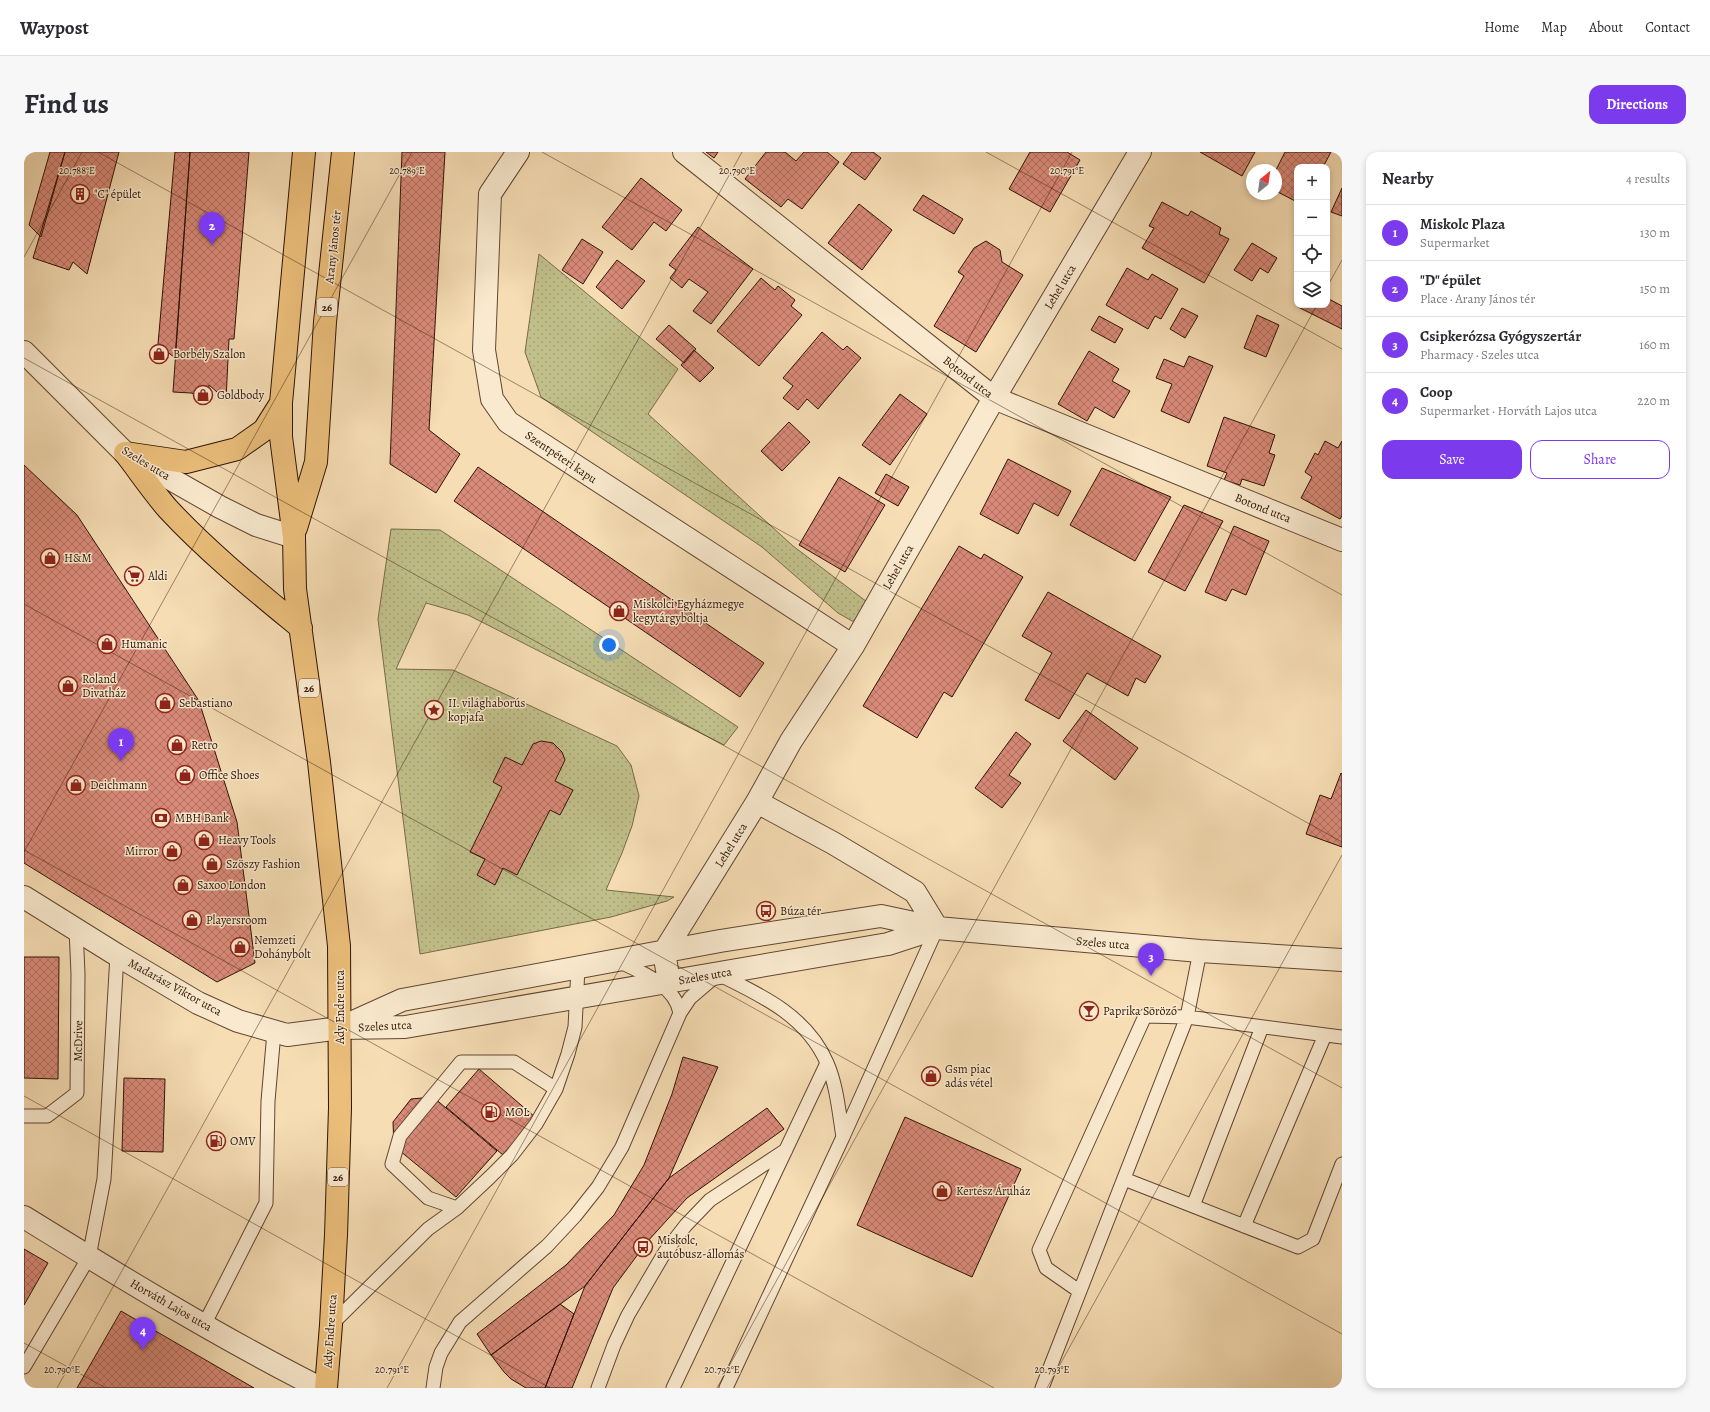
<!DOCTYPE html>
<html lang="en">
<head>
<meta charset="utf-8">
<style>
	:root { --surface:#fff; --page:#f7f7f7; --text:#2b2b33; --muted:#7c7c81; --line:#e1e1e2; --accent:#7c3aed }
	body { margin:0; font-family:Alegreya,serif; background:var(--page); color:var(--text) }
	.controls { position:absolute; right:12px; top:12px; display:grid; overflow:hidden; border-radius:8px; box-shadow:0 2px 6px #0003 }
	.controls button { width:36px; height:36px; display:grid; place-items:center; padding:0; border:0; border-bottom:1px solid var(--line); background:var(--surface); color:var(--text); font:20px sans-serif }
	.compass { position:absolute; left:1222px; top:12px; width:36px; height:36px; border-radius:50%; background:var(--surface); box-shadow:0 2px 6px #0003; rotate:29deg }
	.you { position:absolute; left:585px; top:493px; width:14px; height:14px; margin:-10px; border:3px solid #fff; border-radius:50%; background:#1a73e8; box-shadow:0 0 0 6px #1a73e833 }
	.badge { display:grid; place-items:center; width:26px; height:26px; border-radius:50%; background:var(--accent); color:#fff; font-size:13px; font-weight:700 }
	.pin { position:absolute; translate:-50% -33px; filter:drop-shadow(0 1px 2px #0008) }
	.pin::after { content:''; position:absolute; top:21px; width:14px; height:12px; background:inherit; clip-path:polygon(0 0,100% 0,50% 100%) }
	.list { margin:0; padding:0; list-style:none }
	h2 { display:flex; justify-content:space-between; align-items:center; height:52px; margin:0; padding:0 16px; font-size:17px }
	h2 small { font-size:13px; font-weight:400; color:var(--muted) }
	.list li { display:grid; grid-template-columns:26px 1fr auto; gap:12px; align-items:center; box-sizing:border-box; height:56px; padding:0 16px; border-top:1px solid var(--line) }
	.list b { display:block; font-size:15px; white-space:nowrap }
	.list p { margin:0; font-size:13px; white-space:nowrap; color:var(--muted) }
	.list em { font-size:13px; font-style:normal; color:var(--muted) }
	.actions { display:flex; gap:8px; padding:12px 16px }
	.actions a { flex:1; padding:9px 0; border:1px solid var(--accent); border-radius:12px; text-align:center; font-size:14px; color:var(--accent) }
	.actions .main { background:var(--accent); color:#fff }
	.icon { flex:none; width:22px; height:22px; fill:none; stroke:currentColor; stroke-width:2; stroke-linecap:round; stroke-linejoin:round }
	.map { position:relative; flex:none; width:1318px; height:1236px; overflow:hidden; border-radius:12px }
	header { display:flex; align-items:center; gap:24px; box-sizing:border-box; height:56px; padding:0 20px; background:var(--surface); border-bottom:1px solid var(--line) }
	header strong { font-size:19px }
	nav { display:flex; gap:22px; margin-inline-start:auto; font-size:14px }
	.intro { display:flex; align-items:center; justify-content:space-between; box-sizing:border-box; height:96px; padding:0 24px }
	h1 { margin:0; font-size:28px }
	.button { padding:10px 18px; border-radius:12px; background:var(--accent); color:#fff; font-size:14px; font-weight:700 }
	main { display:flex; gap:24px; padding:0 24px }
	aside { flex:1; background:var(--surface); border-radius:12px; box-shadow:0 2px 6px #0003 }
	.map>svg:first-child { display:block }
</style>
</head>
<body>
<header>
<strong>Waypost</strong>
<nav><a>Home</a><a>Map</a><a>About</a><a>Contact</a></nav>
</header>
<div class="intro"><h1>Find us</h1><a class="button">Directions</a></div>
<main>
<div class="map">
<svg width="1318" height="1236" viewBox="0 0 1318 1236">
	<defs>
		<pattern id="grass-dots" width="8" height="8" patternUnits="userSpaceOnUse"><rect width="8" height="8" fill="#c1c08a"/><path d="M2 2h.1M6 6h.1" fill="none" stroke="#a6a476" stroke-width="1.8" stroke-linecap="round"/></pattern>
		<pattern id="building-cross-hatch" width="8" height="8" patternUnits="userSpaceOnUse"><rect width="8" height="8" fill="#d98a79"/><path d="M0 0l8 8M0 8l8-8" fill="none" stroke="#b07061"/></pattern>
	</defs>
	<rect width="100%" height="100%" fill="#f6ddb4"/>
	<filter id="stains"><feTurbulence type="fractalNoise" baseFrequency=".005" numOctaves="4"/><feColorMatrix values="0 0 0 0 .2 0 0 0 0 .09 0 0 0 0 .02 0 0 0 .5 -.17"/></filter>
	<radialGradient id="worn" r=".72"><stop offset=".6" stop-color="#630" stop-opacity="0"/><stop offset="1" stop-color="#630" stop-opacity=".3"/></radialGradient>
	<!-- grass -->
	<path fill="url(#grass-dots)" stroke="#786a48" d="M515 102 654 217 624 262 769 394 851 456 841 469H828L814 461 738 395 517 245 501 200Z
		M367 377 416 378 714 575 700 593 444 463 402 451 372 517 429 518 593 594 607 613 615 644 608 674 598 701 582 738 650 745 643 749 587 765 396 802 354 467Z"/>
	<!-- building -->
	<path fill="url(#building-cross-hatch)" stroke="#2f1306" d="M26 0H41L17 85 5 73Z
		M41 0H95L63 122 49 110 45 118 9 106Z
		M151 0H166L151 206 134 192Z
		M166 0H225L210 187H205L202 248 185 233 184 246 167 241 149 240Z
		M378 0H421L405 278 436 302 412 341 366 312Z
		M682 0H694L690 6Z
		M742 0H761L772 9 780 0H803L815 10 778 57 764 47 757 55 721 27Z
		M828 0H849L857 6 841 28 819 12Z
		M1006 0H1043L1056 8 1026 60 985 37Z
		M1176 0H1231L1218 24Z
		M1261 0H1307L1299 15H1273V50L1252 39V18Z
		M617 26 658 58 642 79 630 70 608 98 578 75Z
		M1318 36V64L1307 60Z
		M899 43 939 67 930 82 889 58Z
		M1138 50 1164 64 1167 59 1197 76 1195 82 1205 87 1180 131 1118 96 1130 76 1125 74Z
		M835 52 868 78 838 118 804 91Z
		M674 75 729 117 687 172 669 159 684 140 665 127 658 136 646 126 652 118 645 113Z
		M558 87 579 100 559 132 538 118Z
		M962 89 976 98 978 110 999 123 952 200 910 174 940 124 934 120 950 96Z
		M1228 91 1253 106 1244 121 1236 116 1228 129 1210 118Z
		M593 108 621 129 598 157 572 135Z
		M1103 116 1124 128 1128 122 1154 137 1137 167 1131 164 1124 177 1082 153Z
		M737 126 751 138 754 134 771 148 767 154 778 163 735 214 693 179Z
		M1303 146 1318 154V177L1274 155 1275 153H1303Z
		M1158 156 1174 164 1161 186 1146 177Z
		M1233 163 1255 173 1242 205 1220 196Z
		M1075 164 1099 177 1091 191 1067 178Z
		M645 173 672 197 660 211 632 187Z
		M798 180 819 198 823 194 837 206 794 257 783 247 774 258 759 246 769 234 759 226Z
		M670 198 690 216 676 230 657 213Z
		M1065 199 1095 217 1088 229 1106 239 1090 266 1071 255 1063 269 1034 252Z
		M1165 204 1189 214 1165 271 1137 259 1148 232 1132 226 1140 207 1160 215Z
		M876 242 903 262 866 313 838 293Z
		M1200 265 1251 283 1245 301 1251 303 1240 334 1218 327 1216 333 1200 328 1203 321 1183 314Z
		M765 270 786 290 758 319 737 299Z
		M1301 289 1314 296 1318 289V364L1316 367 1277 346 1288 325 1281 320 1291 301 1294 303Z
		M984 307 1047 339 1034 364 1010 351 994 382 956 362Z
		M0 313 53 363 175 549 213 670 231 811 193 830 0 711Z
		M454 315 740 511 716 545 430 349Z
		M1078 316 1147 345 1111 409 1046 373Z
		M862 322 885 335 874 354 851 341Z
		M815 325 861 353 821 420 775 393Z
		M1160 353 1199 369 1161 439 1124 420Z
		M1210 374 1245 389 1222 443 1208 437 1202 449 1181 440Z
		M935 394 957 407 960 402 999 425 928 545 920 540 893 586 839 554Z
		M1024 440 1137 504 1121 531 1112 526 1104 544 1063 521 1035 567 1001 548 1028 501 998 484Z
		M1062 558 1114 596 1091 628 1039 589Z
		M992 580 1007 592 985 623 997 631 978 656 951 636Z
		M517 589 529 591 538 600 541 608 531 629 549 638 536 663 526 658 493 723 479 716 471 733 453 723 461 707 446 700 478 635 469 630 481 605 498 613 509 592Z
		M1317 621 1318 622V695L1282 682 1296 643 1307 647Z
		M0 805H35L34 927 0 926Z
		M659 905 694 915 645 1026 561 1134 467 1203 453 1182 542 1113 590 1063 620 1013 648 942Z
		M455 917 511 965 479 1003 422 955Z
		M100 926 141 927 139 1000 98 999Z
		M409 945 473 999 432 1045 370 994 369 970 387 947Z
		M743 956 760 977 663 1046 623 1090 589 1136 548 1236H521L561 1134 645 1026Z
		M881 965 997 1017 948 1125 833 1073Z
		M0 1097 24 1111 0 1153Z
		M536 1152 550 1162 521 1236H502L487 1227 480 1220 467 1203Z
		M97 1159 230 1236H53Z"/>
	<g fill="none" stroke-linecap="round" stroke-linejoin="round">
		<defs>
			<path id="service" d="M594 809C617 820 651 833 656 861
				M0 964H23L53 941 54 822 52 777
				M819 985 913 776
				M1100 1027 1274 1095 1289 1087 1318 1012
				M1169 1054 1238 875
				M433 1056 404 1046 368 1012 376 984 437 910H490L532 937
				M1220 1074 1301 883
				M1055 1139 1022 1116 1015 1098 1121 864 1163 865 1318 885
				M180 1173 242 1051 244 949 250 880
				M307 1173 404 1077 433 1056 466 1025 488 1003 512 972 532 937 544 902 551 875 554 816
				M0 1215 65 1105 80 1027 93 803
				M409 1236 412 1215 417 1201 436 1170 523 1094 551 1064 574 1035 598 995 656 861 666 846 694 822C737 843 783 864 803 911 813 934 815 961 819 985L702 1236
				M574 1236 590 1193 604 1163 641 1100 662 1073 686 1048 762 998
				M649 1236 803 911
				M1018 1236 1163 865 1176 799"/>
			<path id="minor" d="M494 0 466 42 460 198 468 247 484 270 829 494
				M660 0 970 246 1318 388
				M733 650 809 691 891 740 913 776
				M0 745 93 803 174 851 214 869 263 883 316 876 381 875 864 792 913 776
				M645 830 640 800 733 650 767 589 829 494 970 246 1116 0
				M316 876 378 848 696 789 857 764 913 776 1176 799 1318 808
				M0 1065C97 1125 195 1185 296 1236"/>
			<path id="tertiary" d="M0 200 101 301 196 355 232 373 270 385"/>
			<path id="primary" d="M280 0 257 251V285L270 385 271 437 295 610 315 794 316 956 312 1083 307 1173 302 1236
				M101 301C115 319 129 340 144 357 185 401 231 438 277 476
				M101 301 162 310 213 297 240 278 257 251
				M272 376 292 310 301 170 319 0"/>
		</defs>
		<!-- service casing -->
		<use href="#service" stroke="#614632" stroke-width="15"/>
		<!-- minor casing -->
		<use href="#minor" stroke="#614632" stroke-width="24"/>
		<!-- tertiary casing -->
		<use href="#tertiary" stroke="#614632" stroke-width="24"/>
		<!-- primary casing -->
		<use href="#primary" stroke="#2f1306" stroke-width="24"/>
		<!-- service -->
		<use href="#service" stroke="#f9e9ce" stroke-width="13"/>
		<!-- minor -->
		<use href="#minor" stroke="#f9e9ce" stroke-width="22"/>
		<!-- tertiary -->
		<use href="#tertiary" stroke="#f9e9ce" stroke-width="22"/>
		<!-- primary -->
		<use href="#primary" stroke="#ebbe7a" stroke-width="22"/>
	</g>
	<!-- ticks -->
	<path fill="none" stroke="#2f1306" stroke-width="1" stroke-opacity="0.45" d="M74 0 1318 690M518 0 1318 443M962 0 1318 197M0 105 58 0M1303 135 1318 108M0 206 1318 936M0 452 1318 1182M0 698 970 1236M0 700 388 0M0 944 526 1236M0 1191 82 1236M33 1236 718 0M363 1236 1048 0M693 1236 1293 153M1023 1236 1318 703"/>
	<!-- icons -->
	<defs>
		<symbol id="building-ring" viewBox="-11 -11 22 22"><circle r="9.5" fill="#f9e9ce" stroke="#8f2418" stroke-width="1.5"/><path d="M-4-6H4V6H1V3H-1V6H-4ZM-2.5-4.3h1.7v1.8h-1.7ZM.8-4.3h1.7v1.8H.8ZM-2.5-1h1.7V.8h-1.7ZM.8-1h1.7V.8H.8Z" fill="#8f2418"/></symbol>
		<symbol id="shop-ring" viewBox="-11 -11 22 22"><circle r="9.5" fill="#f9e9ce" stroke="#8f2418" stroke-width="1.5"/><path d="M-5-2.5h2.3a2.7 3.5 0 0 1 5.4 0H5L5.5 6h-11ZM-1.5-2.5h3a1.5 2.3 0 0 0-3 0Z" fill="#8f2418"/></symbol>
		<symbol id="supermarket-ring" viewBox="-11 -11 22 22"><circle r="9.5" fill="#f9e9ce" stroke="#8f2418" stroke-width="1.5"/><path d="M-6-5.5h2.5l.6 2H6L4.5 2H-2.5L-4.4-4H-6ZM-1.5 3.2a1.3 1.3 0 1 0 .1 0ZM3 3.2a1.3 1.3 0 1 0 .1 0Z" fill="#8f2418"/></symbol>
		<symbol id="sight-ring" viewBox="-11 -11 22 22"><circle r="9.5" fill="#f9e9ce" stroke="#8f2418" stroke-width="1.5"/><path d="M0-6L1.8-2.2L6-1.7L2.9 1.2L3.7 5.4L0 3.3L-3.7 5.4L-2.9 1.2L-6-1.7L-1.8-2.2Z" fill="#8f2418"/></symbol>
		<symbol id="bank-ring" viewBox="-11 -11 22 22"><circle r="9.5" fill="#f9e9ce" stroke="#8f2418" stroke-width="1.5"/><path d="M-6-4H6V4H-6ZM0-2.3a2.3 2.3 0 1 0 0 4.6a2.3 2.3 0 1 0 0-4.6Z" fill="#8f2418"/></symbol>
		<symbol id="bus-ring" viewBox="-11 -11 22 22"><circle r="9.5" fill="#f9e9ce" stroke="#8f2418" stroke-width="1.5"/><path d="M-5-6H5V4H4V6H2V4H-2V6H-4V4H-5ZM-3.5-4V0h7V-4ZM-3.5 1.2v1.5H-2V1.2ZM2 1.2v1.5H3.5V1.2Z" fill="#8f2418"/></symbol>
		<symbol id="bar-ring" viewBox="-11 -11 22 22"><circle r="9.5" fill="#f9e9ce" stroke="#8f2418" stroke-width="1.5"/><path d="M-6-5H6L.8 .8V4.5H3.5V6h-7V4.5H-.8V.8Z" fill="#8f2418"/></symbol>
		<symbol id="fuel-ring" viewBox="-11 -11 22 22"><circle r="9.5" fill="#f9e9ce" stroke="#8f2418" stroke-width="1.5"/><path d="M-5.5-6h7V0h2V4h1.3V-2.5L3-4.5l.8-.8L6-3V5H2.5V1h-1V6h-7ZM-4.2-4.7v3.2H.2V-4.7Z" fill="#8f2418"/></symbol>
	</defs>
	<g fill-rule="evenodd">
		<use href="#building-ring" x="45" y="31" width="22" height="22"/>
		<use href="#shop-ring" x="124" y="191" width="22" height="22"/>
		<use href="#shop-ring" x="168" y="232" width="22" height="22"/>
		<use href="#shop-ring" x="15" y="395" width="22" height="22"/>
		<use href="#supermarket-ring" x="99" y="413" width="22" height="22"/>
		<use href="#shop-ring" x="584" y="448" width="22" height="22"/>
		<use href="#shop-ring" x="72" y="481" width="22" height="22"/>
		<use href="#shop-ring" x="33" y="523" width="22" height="22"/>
		<use href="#shop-ring" x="130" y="540" width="22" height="22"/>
		<use href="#sight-ring" x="399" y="547" width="22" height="22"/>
		<use href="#shop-ring" x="142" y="582" width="22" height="22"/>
		<use href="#shop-ring" x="150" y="612" width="22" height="22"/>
		<use href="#shop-ring" x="41" y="622" width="22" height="22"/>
		<use href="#bank-ring" x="126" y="655" width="22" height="22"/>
		<use href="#shop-ring" x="169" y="677" width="22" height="22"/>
		<use href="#shop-ring" x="137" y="688" width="22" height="22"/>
		<use href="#shop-ring" x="177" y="701" width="22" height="22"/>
		<use href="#shop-ring" x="148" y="722" width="22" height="22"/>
		<use href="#bus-ring" x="731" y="748" width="22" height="22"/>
		<use href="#shop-ring" x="157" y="757" width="22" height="22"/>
		<use href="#shop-ring" x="205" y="784" width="22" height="22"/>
		<use href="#bar-ring" x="1054" y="848" width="22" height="22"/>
		<use href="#shop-ring" x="896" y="913" width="22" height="22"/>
		<use href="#fuel-ring" x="456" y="949" width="22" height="22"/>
		<use href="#fuel-ring" x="181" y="978" width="22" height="22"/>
		<use href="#shop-ring" x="907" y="1028" width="22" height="22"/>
		<use href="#bus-ring" x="608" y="1084" width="22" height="22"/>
	</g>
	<g text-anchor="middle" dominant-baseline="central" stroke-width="3" stroke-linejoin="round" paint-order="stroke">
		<!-- shield labels -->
		<g fill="#f9e9ce" stroke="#6c5342" stroke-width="1">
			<rect x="293" y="146" width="20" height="18" rx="3"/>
			<rect x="275" y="527" width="20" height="18" rx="3"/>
			<rect x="304" y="1016" width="20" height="18" rx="3"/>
		</g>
		<g font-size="11" font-weight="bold" fill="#2f1306">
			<text x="303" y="155">26</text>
			<text x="285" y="536">26</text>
			<text x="314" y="1025">26</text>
		</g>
		<!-- poi labels -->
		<g font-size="12" fill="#2f1306" stroke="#f9e9ce" text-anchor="start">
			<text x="70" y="42">"C" épület</text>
			<text x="149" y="202">Borbély Szalon</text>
			<text x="193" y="243">Goldbody</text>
			<text x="40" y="406">H&amp;M</text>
			<text x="124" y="424">Aldi</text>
			<text x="609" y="452">Miskolci Egyházmegye<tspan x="609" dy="14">kegytárgyboltja</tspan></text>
			<text x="97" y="492">Humanic</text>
			<text x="58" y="527">Roland<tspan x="58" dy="14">Divatház</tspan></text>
			<text x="155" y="551">Sebastiano</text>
			<text x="424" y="551">II. világhaborús<tspan x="424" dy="14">kopjafa</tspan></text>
			<text x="167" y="593">Retro</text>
			<text x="175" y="623">Office Shoes</text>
			<text x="66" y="633">Deichmann</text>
			<text x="151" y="666">MBH Bank</text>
			<text x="194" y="688">Heavy Tools</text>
			<text x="134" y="699" text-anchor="end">Mirror</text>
			<text x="202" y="712">Szöszy Fashion</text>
			<text x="173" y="733">Saxoo London</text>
			<text x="756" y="759">Búza tér</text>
			<text x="182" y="768">Playersroom</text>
			<text x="230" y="788">Nemzeti<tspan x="230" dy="14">Dohánybolt</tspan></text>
			<text x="1079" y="859">Paprika Söröző</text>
			<text x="921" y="917">Gsm piac<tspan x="921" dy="14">adás vétel</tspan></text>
			<text x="481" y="960">MOL</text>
			<text x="206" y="989">OMV</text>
			<text x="932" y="1039">Kertész Áruház</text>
			<text x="633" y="1088">Miskolc,<tspan x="633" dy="14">autóbusz-állomás</tspan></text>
		</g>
		<!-- street labels -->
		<g font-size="12" fill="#2f1306" stroke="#f9e9ce">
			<text transform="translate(309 95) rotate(-84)">Arany János tér</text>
			<text transform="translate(1036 135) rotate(-59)">Lehel utca</text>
			<text transform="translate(944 225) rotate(38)">Botond utca</text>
			<text transform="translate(537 305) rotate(34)">Szentpéteri kapu</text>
			<text transform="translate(122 311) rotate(31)">Szeles utca</text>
			<text transform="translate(1239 356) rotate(22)">Botond utca</text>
			<text transform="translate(874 415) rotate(-60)">Lehel utca</text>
			<text transform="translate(707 693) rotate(-58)">Lehel utca</text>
			<text transform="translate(1079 791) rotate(5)">Szeles utca</text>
			<text transform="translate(681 824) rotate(-10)">Szeles utca</text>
			<text transform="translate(151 835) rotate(29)">Madarász Viktor utca</text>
			<text transform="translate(316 855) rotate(-90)">Ady Endre utca</text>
			<text transform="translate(361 874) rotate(-3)">Szeles utca</text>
			<text transform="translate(54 889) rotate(-89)">McDrive</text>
			<text transform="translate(147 1153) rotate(30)">Horváth Lajos utca</text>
			<text transform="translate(306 1179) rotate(-86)">Ady Endre utca</text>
		</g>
	</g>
	<g font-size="10" text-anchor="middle" fill="#2f1306" stroke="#f9e9ce" stroke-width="3" stroke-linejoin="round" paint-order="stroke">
		<text x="53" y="22">20.788°E</text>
		<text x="383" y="22">20.789°E</text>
		<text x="713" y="22">20.790°E</text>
		<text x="1043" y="22">20.791°E</text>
		<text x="38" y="1221">20.790°E</text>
		<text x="368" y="1221">20.791°E</text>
		<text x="698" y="1221">20.792°E</text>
		<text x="1028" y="1221">20.793°E</text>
	</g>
	<rect width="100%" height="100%" filter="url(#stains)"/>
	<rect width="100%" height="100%" fill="url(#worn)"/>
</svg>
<div class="controls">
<button>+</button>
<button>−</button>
<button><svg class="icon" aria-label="locate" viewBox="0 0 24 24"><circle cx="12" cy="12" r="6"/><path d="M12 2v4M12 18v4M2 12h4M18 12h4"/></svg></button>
<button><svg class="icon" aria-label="layers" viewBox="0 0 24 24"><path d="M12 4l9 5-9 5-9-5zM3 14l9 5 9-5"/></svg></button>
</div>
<svg class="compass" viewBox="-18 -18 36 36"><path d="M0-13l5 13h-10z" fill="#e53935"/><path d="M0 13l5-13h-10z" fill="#7c7c81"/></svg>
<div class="you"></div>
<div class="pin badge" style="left:97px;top:609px">1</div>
<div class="pin badge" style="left:188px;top:93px">2</div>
<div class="pin badge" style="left:1127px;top:824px">3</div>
<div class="pin badge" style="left:119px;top:1198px">4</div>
</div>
<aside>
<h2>Nearby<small>4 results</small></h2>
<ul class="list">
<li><span class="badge">1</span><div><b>Miskolc Plaza</b><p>Supermarket</p></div><em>130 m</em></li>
<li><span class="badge">2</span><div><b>&quot;D&quot; épület</b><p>Place · Arany János tér</p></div><em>150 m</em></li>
<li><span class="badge">3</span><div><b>Csipkerózsa Gyógyszertár</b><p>Pharmacy · Szeles utca</p></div><em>160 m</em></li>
<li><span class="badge">4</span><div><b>Coop</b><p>Supermarket · Horváth Lajos utca</p></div><em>220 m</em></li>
</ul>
<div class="actions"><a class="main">Save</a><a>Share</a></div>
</aside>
</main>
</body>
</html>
